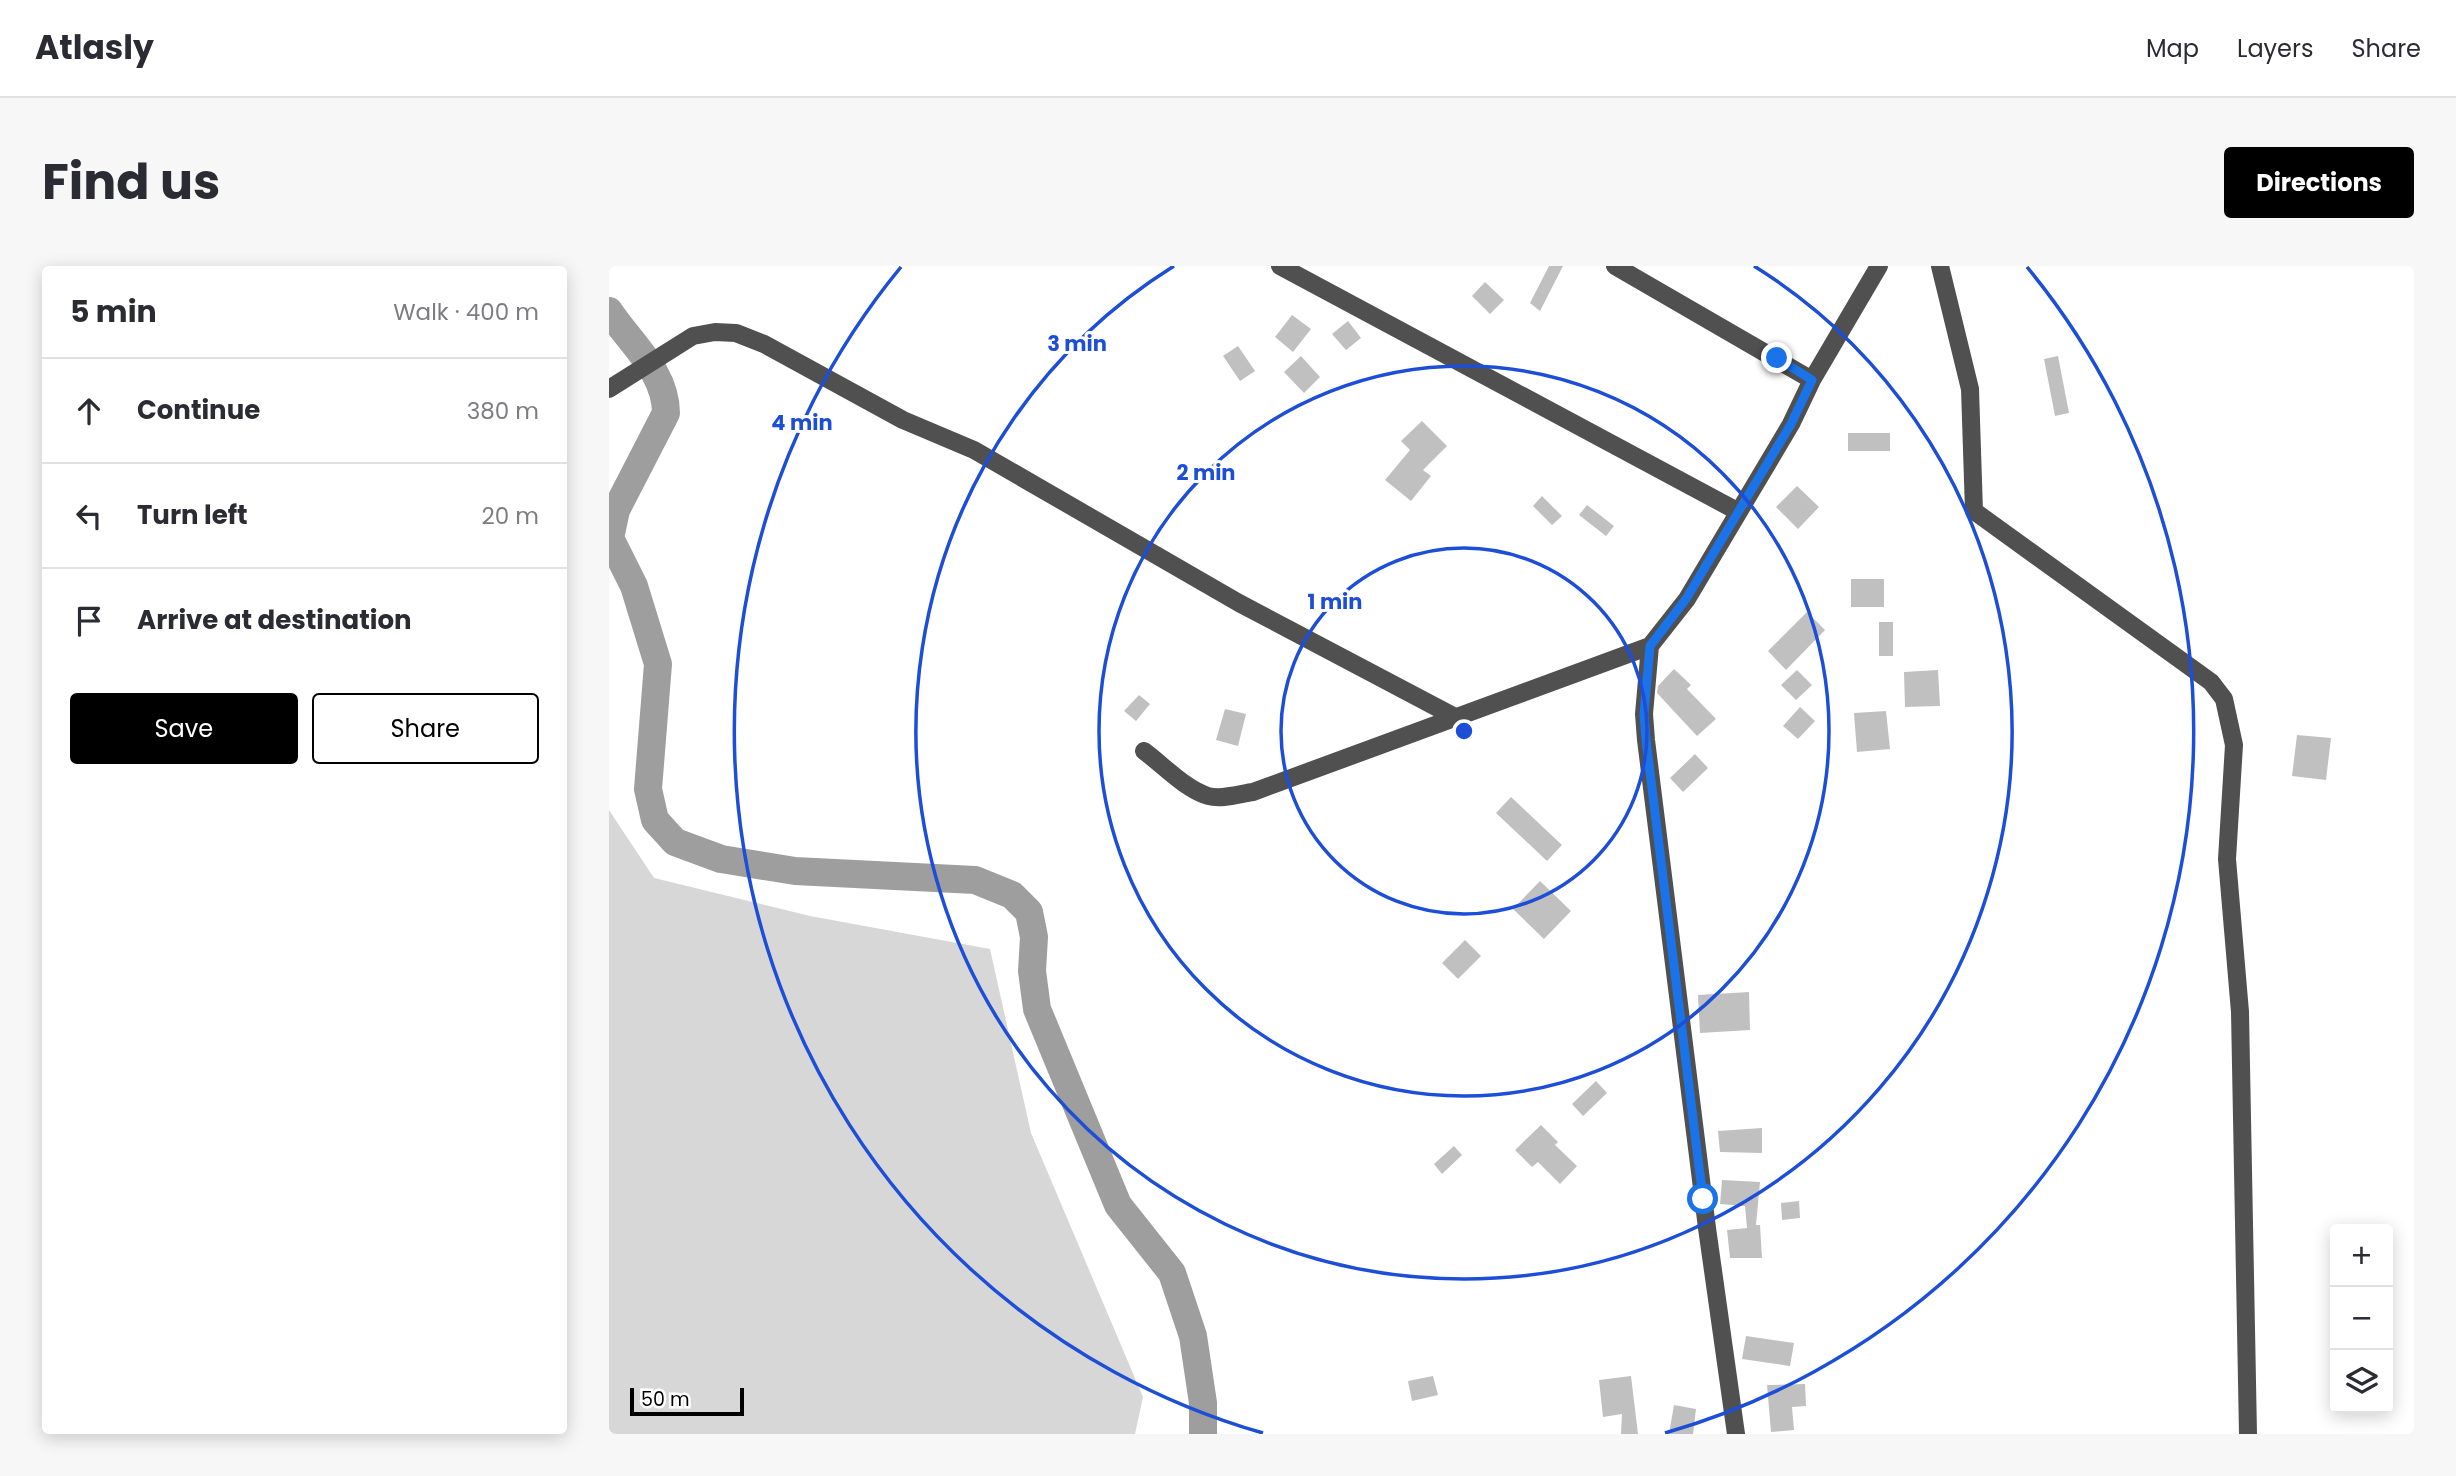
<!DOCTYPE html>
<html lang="en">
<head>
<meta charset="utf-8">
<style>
	:root { --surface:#fff; --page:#f7f7f7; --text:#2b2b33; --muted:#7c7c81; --line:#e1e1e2; --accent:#000 }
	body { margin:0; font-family:Poppins,sans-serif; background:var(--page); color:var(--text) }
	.controls { position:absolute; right:21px; bottom:21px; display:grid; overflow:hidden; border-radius:7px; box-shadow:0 4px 18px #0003 }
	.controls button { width:63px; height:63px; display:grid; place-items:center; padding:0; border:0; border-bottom:2px solid var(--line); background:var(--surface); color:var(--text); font:35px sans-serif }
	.scale { position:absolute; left:21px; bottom:18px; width:114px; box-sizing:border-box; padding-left:7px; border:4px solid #000; border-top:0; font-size:19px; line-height:24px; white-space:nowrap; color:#000; -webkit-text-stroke:5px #fff; paint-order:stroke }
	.stop { position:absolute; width:21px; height:21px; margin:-16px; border:5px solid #1a73e8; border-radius:50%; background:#fff }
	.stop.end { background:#1a73e8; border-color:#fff; box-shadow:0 2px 7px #0008 }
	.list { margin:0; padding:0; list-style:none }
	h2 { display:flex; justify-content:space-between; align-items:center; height:91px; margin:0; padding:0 28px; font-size:30px }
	h2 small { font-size:23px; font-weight:400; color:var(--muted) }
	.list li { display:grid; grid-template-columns:46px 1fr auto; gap:21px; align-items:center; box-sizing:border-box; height:105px; padding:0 28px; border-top:2px solid var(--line) }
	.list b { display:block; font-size:26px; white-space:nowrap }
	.list em { font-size:23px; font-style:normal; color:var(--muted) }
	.actions { display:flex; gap:14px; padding:21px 28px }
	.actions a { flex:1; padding:16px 0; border:2px solid var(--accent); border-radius:7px; text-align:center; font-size:24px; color:var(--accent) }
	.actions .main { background:var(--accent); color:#fff }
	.icon { flex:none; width:38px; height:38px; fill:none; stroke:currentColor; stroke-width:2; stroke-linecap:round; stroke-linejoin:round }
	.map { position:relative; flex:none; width:1805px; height:1168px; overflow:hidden; border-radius:7px }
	header { display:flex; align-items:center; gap:42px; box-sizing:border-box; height:98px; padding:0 35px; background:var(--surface); border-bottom:2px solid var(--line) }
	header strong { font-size:33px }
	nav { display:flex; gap:38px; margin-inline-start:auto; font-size:24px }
	.intro { display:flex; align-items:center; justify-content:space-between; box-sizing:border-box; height:168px; padding:0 42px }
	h1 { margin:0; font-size:49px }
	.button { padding:18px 32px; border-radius:7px; background:var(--accent); color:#fff; font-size:24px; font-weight:700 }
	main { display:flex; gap:42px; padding:0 42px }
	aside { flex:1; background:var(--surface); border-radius:7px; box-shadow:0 4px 18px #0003 }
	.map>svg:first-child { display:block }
</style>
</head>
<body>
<header>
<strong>Atlasly</strong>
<nav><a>Map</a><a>Layers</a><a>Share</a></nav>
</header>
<div class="intro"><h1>Find us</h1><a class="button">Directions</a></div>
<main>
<aside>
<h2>5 min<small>Walk · 400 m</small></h2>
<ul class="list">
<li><svg class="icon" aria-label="ahead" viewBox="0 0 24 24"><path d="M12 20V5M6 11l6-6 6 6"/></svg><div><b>Continue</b></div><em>380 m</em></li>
<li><svg class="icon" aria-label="left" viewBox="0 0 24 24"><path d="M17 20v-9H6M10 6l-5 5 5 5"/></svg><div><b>Turn left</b></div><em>20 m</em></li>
<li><svg class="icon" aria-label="arrive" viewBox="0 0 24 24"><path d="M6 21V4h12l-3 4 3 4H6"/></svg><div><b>Arrive at destination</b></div></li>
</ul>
<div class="actions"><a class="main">Save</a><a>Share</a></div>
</aside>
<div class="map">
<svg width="1805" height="1168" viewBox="0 0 1805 1168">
	<rect width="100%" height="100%" fill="#fff"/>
	<!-- green -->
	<path fill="#d7d7d7" d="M0 544 45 612 201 650 381 683 422 867 534 1131 526 1168H0Z"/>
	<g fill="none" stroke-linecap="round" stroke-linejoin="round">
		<!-- river -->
		<path stroke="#9e9e9e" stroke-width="28" d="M0 45C22 78 57 106 57 147L7 244 1 272 25 320 49 398 39 523 46 554 66 576 112 593 186 605 366 614 403 629 420 646 425 671 423 705 428 743 509 939 563 1007 584 1070 594 1137V1168"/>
	</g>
	<!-- building -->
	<path fill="#c0c0c0" d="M940 0H954L931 45 921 37Z
		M876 16 895 34 881 48 863 30Z
		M683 49 702 63 684 86 666 71Z
		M739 55 752 72 737 84 723 68Z
		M629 80 646 105 631 115 614 90Z
		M692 90 711 111 695 127 675 106Z
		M1449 90 1460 147 1446 150 1435 93Z
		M813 155 838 180 814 204 822 210 802 235 776 214 801 184 792 175Z
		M1239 167H1281V185H1239Z
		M1188 220 1210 241 1189 263 1167 241Z
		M933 230 953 250 943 259 924 240Z
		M978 239 1005 260 997 270 970 249Z
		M1242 313H1275V341H1242Z
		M1198 346 1216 364 1177 404 1159 385Z
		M1270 356H1284V390H1270Z
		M1065 403 1082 419 1078 423 1107 453 1088 470 1048 427 1049 420Z
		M1188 404 1203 419 1187 434 1172 419Z
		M1329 404 1331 440 1296 441 1295 406Z
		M530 429 541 438 527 455 515 445Z
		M1191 441 1206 455 1189 473 1174 460Z
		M616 443 637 448 629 480 607 474Z
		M1277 445 1281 483 1248 486 1245 447Z
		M1688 469 1722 472 1717 514 1683 510Z
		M1086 488 1099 502 1074 526 1061 512Z
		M902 531 953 579 938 595 887 547Z
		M931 615 962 645 935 673 904 643Z
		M856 674 872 690 849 713 833 697Z
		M1140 726 1141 764 1091 767 1089 729Z
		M987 815 998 827 974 850 963 838Z
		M932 859 949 876 946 879 968 900 951 918 929 896 923 901 906 884Z
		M1153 862V887L1111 886 1109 865Z
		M845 880 853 889 833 908 825 898Z
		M1113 914 1151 916 1147 959H1151L1153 992H1121L1118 964 1138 962 1136 940 1111 938Z
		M1190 935 1191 952 1173 954 1172 937Z
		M1137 1070 1185 1077 1181 1100 1133 1093Z
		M824 1110 829 1129 803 1135 799 1115Z
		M1022 1110 1029 1168H1012L1013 1148 994 1151 990 1114Z
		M1196 1118 1197 1140 1183 1141 1185 1164 1162 1166 1158 1119Z
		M1065 1139 1087 1143 1084 1168H1060Z"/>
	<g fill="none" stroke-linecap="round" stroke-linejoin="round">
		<!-- minor -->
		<path stroke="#505050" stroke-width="18" d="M671 0 1128 245
			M1006 0 1203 114
			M1331 0 1361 123 1365 245 1602 416 1615 433 1625 479 1618 593 1631 746 1639 1168
			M0 123 84 70 106 66 127 67 155 78 294 154 365 184 630 337 846 451
			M535 485C554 499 576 523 599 530 613 534 630 528 644 526L1041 380
			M1127 1168 1098 962 1037 474 1035 448 1041 380 1078 333 1182 158 1203 114 1270 0"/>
	</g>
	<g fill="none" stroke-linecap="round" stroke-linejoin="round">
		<!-- route -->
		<path stroke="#1a73e8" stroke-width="9" d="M1094 933 1037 474 1035 448 1041 380 1077 333 1182 158 1203 114 1168 92"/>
	</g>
	<!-- distance rings -->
	<g fill="none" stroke="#1d4ed8" stroke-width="3.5">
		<circle cx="855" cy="465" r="183"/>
		<circle cx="855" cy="465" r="365"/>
		<path d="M1145 0A548 548 0 1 1 565 0"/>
		<path d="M654 1167A730 730 0 0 1 292 1M1418 1A730 730 0 0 1 1056 1167"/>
	</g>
	<circle cx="855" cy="465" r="10" fill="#1d4ed8" stroke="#fff" stroke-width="3.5"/>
	<g font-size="21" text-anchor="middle" font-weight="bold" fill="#1d4ed8" stroke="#fff" stroke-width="6" stroke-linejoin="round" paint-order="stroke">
		<text x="468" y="85">3 min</text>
		<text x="193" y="164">4 min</text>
		<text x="597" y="214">2 min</text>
		<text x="726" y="343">1 min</text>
	</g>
</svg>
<div class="controls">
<button>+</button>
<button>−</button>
<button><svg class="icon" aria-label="layers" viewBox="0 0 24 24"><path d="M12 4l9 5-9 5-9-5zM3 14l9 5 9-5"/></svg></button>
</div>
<div class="scale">50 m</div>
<div class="stop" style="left:1094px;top:933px"></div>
<div class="stop end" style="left:1168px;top:92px"></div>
</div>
</main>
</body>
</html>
